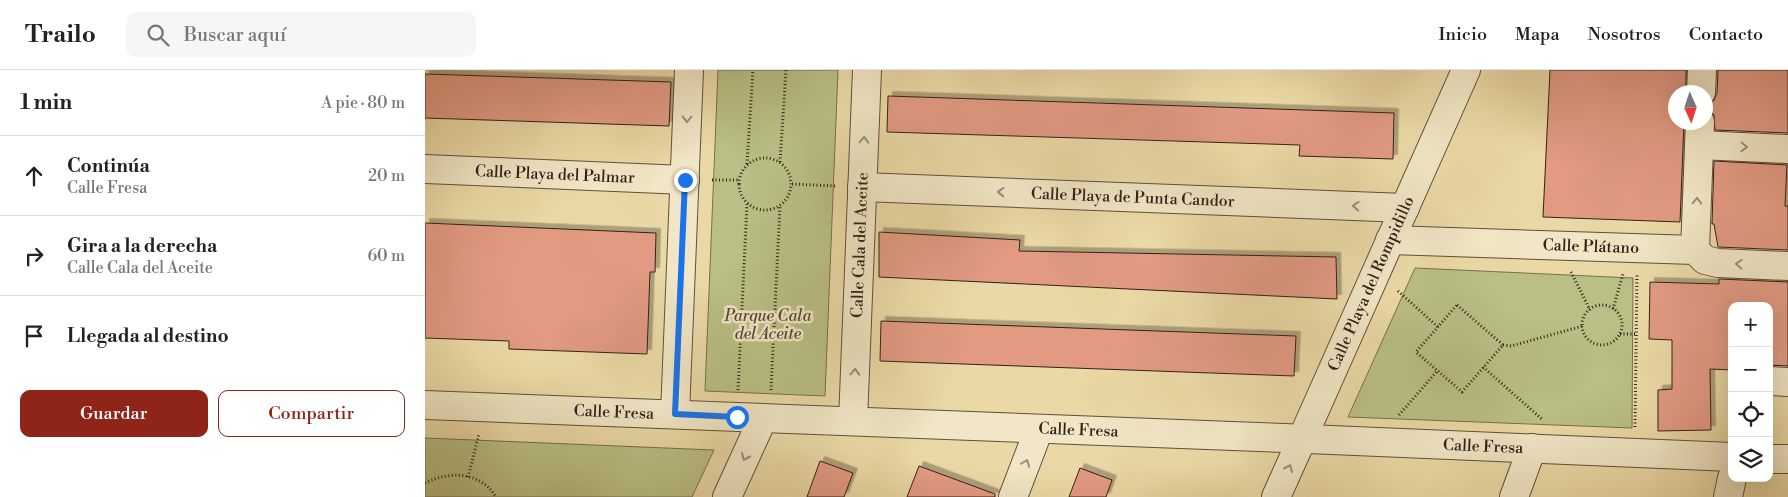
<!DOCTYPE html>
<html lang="es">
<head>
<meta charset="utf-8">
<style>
	:root { --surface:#fff; --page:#f6f6f6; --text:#222; --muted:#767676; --line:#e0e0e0; --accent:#8f2418 }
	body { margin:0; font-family:"Libre Bodoni",serif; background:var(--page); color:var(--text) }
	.controls { position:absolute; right:15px; bottom:15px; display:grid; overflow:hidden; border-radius:10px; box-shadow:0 5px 20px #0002 }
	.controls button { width:45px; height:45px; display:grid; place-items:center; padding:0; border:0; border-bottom:1px solid var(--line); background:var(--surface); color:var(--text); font:25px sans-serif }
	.compass { position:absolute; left:1243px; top:15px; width:45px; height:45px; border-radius:50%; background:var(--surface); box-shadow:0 5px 20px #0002; rotate:177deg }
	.stop { position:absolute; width:15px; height:15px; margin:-11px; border:4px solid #1a73e8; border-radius:50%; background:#fff }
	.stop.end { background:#1a73e8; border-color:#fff; box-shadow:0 1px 5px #0008 }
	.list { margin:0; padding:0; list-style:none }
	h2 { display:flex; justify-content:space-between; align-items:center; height:65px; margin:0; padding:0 20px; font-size:21px }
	h2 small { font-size:16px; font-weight:400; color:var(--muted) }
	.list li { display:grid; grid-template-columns:32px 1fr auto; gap:15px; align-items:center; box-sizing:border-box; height:80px; padding:0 20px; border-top:1px solid var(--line) }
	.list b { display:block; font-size:19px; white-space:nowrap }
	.list p { margin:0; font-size:16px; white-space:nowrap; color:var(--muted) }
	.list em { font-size:16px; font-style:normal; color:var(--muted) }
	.actions { display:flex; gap:10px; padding:15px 20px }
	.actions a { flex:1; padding:11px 0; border:1px solid var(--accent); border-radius:10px; text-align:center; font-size:18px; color:var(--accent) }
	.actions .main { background:var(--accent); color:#fff }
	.icon { flex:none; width:28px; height:28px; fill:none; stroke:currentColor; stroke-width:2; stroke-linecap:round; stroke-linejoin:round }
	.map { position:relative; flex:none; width:1363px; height:427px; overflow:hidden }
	header { display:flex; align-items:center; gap:30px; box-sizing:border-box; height:70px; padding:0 25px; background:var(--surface); border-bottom:1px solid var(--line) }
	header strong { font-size:24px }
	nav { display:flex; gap:28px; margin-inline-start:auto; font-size:18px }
	.search { width:350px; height:45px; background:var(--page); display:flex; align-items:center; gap:12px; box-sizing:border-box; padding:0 18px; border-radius:10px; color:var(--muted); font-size:19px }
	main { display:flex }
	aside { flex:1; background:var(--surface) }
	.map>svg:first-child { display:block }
</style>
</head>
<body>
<header>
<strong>Trailo</strong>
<div class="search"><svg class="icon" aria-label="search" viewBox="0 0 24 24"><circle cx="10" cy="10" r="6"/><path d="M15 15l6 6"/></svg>Buscar aquí</div>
<nav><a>Inicio</a><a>Mapa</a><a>Nosotros</a><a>Contacto</a></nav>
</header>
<main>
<aside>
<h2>1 min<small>A pie · 80 m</small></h2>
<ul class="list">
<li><svg class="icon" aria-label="ahead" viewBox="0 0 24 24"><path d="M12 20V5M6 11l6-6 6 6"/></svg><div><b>Continúa</b><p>Calle Fresa</p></div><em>20 m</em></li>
<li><svg class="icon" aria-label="right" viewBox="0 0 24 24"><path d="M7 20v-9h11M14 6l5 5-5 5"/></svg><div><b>Gira a la derecha</b><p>Calle Cala del Aceite</p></div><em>60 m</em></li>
<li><svg class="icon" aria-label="arrive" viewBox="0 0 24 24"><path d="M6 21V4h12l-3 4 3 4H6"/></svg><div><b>Llegada al destino</b></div></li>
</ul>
<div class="actions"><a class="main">Guardar</a><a>Compartir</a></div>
</aside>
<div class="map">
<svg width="1363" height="427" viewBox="0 0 1363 427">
	<defs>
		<filter id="shadow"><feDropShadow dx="4.5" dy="-4.5" stdDeviation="0" flood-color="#0004"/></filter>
	</defs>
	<rect width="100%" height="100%" fill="#ead9a6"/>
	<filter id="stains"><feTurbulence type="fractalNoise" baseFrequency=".004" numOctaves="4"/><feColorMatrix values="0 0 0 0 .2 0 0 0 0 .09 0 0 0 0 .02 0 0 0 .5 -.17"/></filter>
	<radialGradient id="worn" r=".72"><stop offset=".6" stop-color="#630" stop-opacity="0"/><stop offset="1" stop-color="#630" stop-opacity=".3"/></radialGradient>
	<!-- green -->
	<path fill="#b9bf85" stroke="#76704f" d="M293 0H413L400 326 280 321Z
		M990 198 1208 208 1207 358 923 347Z
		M0 368 289 380 267 427H0Z"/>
	<!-- building -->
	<path fill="#e29a83" stroke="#322119" filter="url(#shadow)" d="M1125 0H1261V22H1250V52H1259L1255 152 1118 147Z
		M1293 0H1363V63L1290 60 1289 45 1280 37 1289 30 1292 23Z
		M0 4 246 12 244 56 0 48Z
		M463 26 969 43 968 89 874 86 875 75 462 62Z
		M1289 91 1362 95 1360 136H1363V180L1293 177 1289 154H1287Z
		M0 153 231 163 230 202H225L222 284 84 279V271L0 268Z
		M454 162 595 170 594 181 911 187 912 229 454 207Z
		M1294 209 1363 212V296L1344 295V236H1307V300L1285 299 1286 360 1233 361V320L1247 319V270L1224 269 1225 212 1294 214Z
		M456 251 871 266 869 306 455 291Z
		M395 391 428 403 419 427H382Z
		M494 396 570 424V427H482Z
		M655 398 687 410 681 427H644Z"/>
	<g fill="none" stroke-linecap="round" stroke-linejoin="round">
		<defs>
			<g id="minor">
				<path d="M1276 22 1277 0"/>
				<path d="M1274 75 1363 79"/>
				<path id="s1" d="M0 99 260 110"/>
				<path id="s2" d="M437 117 980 138"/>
				<path id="s3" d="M965 170 1270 180 1280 190 1293 193 1363 196"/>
				<path d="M1270 180 1275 52"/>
				<path d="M1344 311 1363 312"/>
				<path d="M250 344 264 0"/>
				<path id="s4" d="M428 351 442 0"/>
				<path d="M302 427 338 348"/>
				<path d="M588 427 614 359"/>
				<path d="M851 427 877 369"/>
				<path d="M1089 427 1107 378"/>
				<path d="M1303 427 1307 408"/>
			</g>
			<g id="tertiary">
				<path id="s5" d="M0 335 859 368 1307 387"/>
				<path id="s6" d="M877 369 1041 0"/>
				<path d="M1344 389H1363"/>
			</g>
		</defs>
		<!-- minor casing -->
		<use href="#minor" stroke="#604f3c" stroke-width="30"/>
		<!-- tertiary casing -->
		<use href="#tertiary" stroke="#604f3c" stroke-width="30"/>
		<!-- path -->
		<path stroke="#322119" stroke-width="3" stroke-dasharray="1 2.5" stroke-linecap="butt" d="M314 114a26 26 0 1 1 52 0a26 26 0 1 1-52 0Z
			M355 92 361 0
			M322 94 328 0
			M287 110H314
			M367 114 411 116
			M1146 202 1165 240
			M973 221 1013 257
			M1032 235 1078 275 1037 322 991 282Z
			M1157 255a20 20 0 1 1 40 0a20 20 0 1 1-40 0Z
			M1188 239 1198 204
			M1195 264H1211
			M1078 275 1086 276 1158 256
			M1058 297 1118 350
			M313 320 322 134
			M346 320 355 136
			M974 345 1013 300
			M1210 357 1212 205
			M43 407 54 364
			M0 413C24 401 55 401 71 427"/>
		<!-- minor -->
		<use href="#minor" stroke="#f1e6c5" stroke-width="28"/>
		<!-- tertiary -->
		<use href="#tertiary" stroke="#f1e6c5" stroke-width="28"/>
	</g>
	<!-- one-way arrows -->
	<defs><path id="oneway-chevron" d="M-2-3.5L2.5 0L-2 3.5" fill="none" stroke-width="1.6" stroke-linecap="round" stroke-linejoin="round" transform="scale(1.25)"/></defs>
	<g stroke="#9b8d78">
		<use href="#oneway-chevron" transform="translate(262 49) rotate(92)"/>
		<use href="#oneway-chevron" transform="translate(439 70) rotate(-88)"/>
		<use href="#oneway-chevron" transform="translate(1319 77) rotate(3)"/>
		<use href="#oneway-chevron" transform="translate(576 122) rotate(-178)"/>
		<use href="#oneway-chevron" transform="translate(1272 131) rotate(-88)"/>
		<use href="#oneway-chevron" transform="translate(931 136) rotate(-178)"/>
		<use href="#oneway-chevron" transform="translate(1314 194) rotate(-177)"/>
		<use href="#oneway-chevron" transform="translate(430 302) rotate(-88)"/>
		<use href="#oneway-chevron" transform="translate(320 387) rotate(114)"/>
		<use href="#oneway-chevron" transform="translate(601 393) rotate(-69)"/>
		<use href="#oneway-chevron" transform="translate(864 398) rotate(-66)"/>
	</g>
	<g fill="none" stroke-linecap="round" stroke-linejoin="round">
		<!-- route -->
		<path stroke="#1a73e8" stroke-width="6" d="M260 110 250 344 312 347"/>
	</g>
	<g text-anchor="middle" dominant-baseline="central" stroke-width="5" stroke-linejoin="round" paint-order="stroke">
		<!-- street labels -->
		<g font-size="16" fill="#322119" stroke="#f1e6c5">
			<text stroke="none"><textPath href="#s1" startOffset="130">Calle Playa del Palmar</textPath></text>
			<text stroke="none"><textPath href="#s2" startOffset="271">Calle Playa de Punta Candor</textPath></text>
			<text stroke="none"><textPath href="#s4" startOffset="176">Calle Cala del Aceite</textPath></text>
			<text stroke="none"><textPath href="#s3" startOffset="201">Calle Plátano</textPath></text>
			<text stroke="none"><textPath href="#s6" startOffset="170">Calle Playa del Rompidillo</textPath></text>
			<text stroke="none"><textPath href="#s5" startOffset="189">Calle Fresa</textPath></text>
			<text stroke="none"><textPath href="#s5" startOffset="654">Calle Fresa</textPath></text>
			<text stroke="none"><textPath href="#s5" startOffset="1059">Calle Fresa</textPath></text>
		</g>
		<!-- park labels -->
		<g font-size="16" font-style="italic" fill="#544834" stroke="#f1e6c5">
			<text x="343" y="246">Parque Cala<tspan x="343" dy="18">del Aceite</tspan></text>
		</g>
	</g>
	<rect width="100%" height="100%" filter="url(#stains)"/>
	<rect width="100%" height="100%" fill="url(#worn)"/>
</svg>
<div class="controls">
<button>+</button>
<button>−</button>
<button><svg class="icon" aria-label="locate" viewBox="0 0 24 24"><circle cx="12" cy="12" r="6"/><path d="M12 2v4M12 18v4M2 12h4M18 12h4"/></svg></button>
<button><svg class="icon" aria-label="layers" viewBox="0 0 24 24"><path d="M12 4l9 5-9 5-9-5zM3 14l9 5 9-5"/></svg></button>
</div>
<svg class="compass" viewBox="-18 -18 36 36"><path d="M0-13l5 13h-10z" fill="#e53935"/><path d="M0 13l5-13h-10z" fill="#767676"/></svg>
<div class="stop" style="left:312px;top:347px"></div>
<div class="stop end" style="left:260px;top:110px"></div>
</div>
</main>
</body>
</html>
